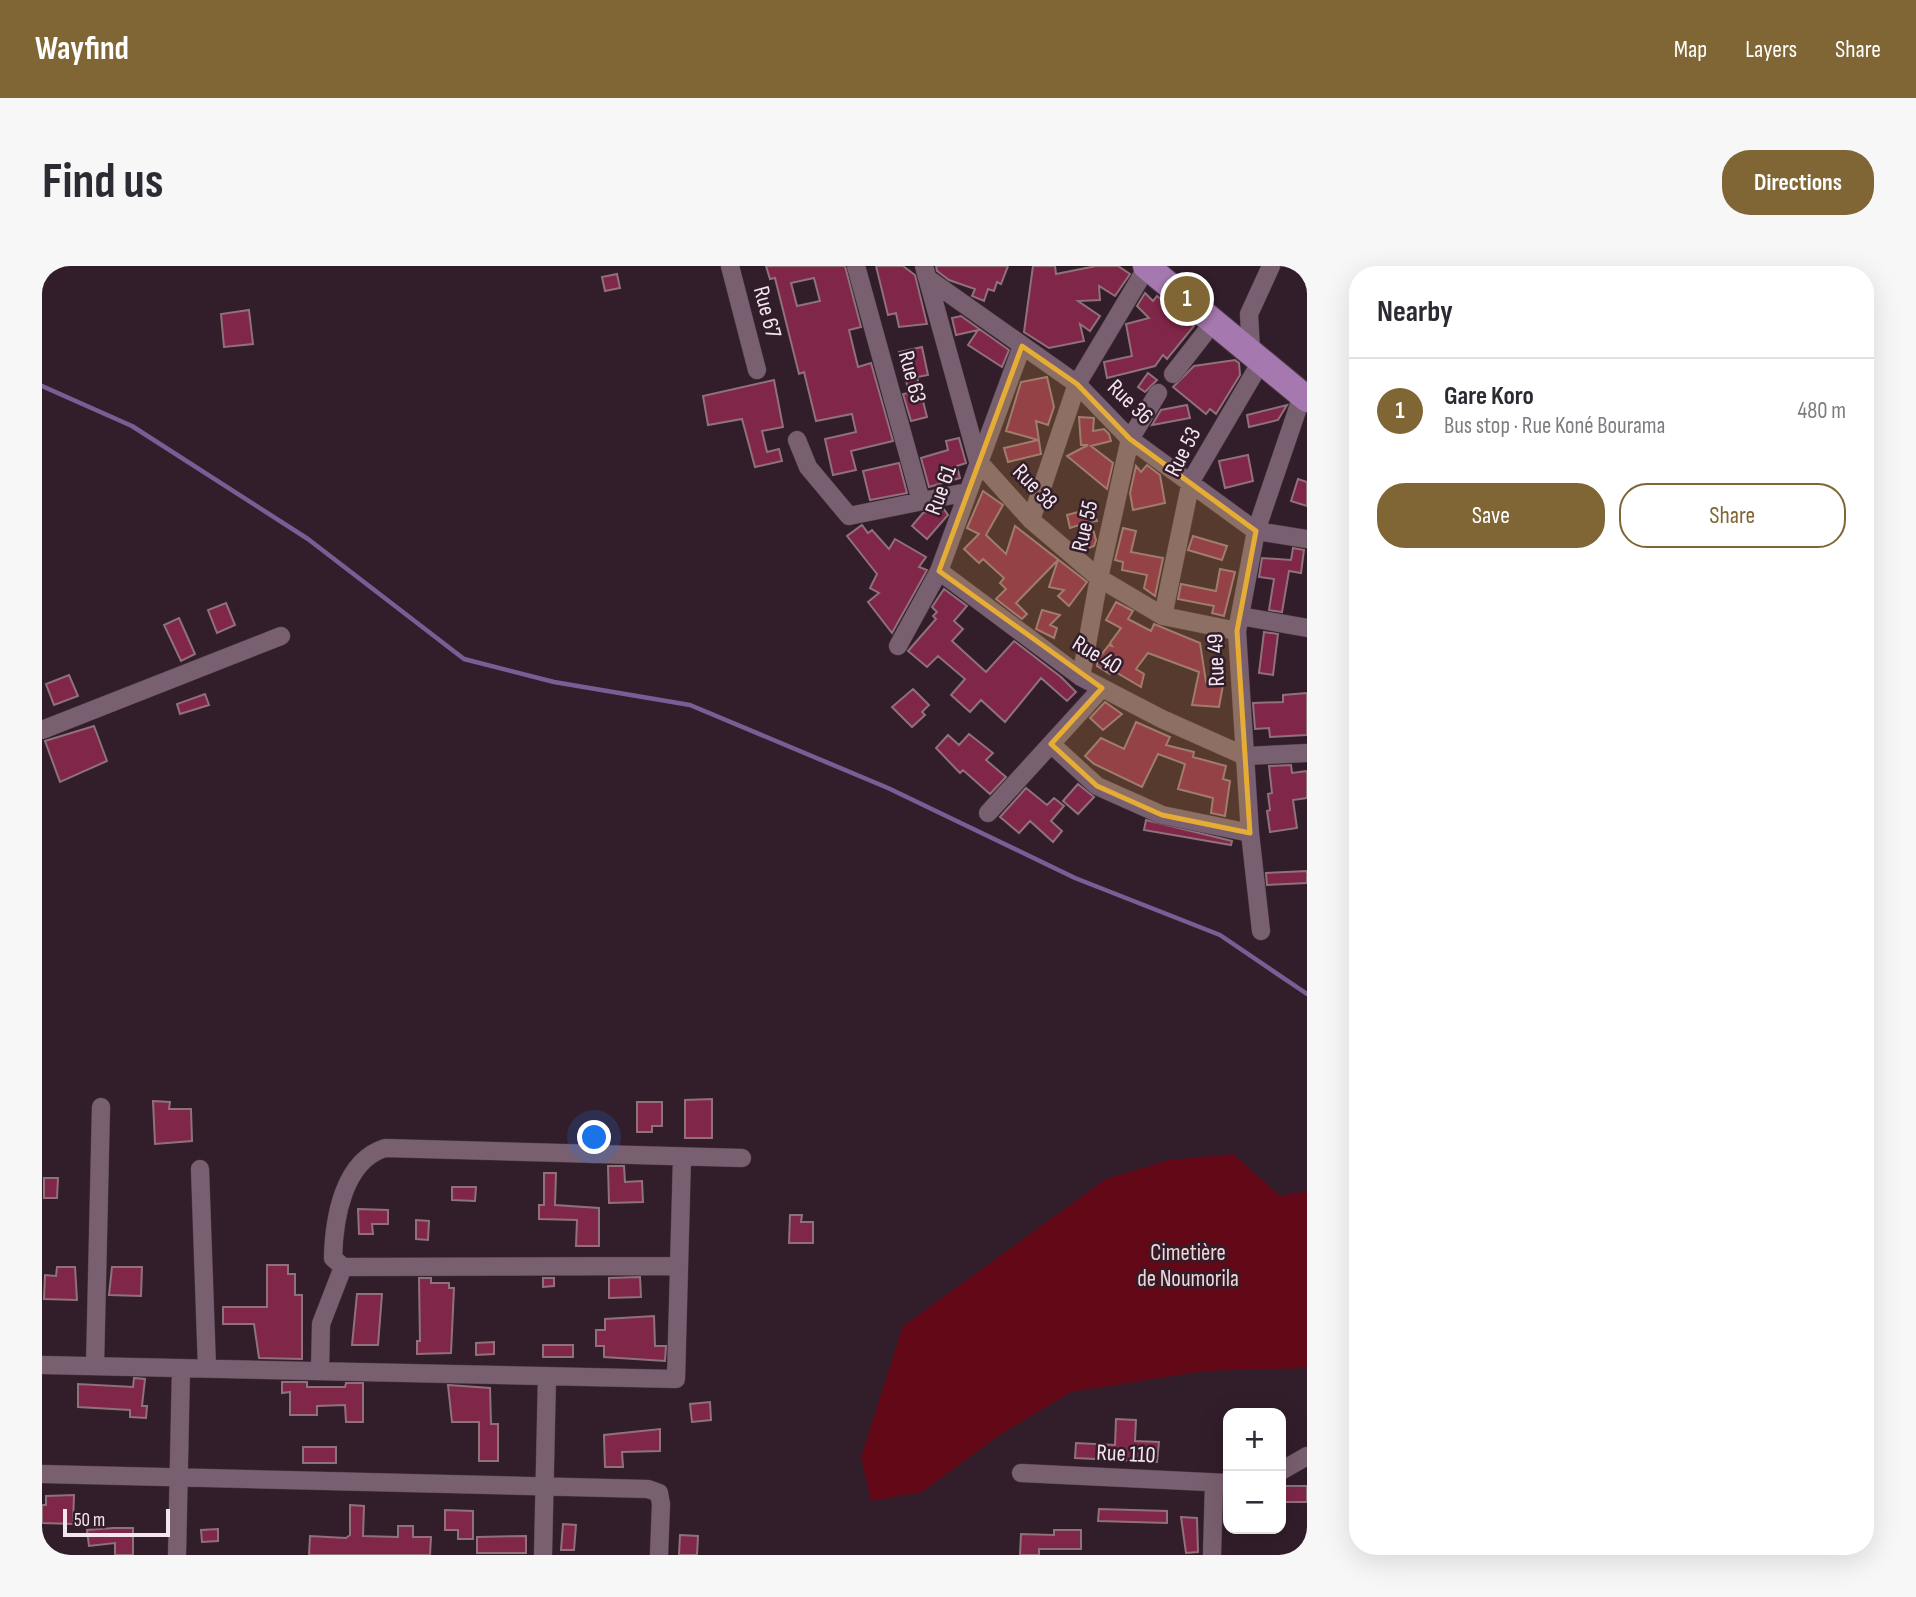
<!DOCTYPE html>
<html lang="en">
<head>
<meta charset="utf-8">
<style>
	:root { --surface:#fff; --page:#f7f7f7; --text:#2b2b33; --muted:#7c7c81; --line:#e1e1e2; --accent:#7f6634 }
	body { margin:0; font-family:"Sofia Sans Condensed",sans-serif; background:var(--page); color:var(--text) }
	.controls { position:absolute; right:21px; bottom:21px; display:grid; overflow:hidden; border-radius:14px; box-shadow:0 7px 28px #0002 }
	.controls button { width:63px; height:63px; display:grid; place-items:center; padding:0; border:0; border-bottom:2px solid var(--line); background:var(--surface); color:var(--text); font:35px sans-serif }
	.scale { position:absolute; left:21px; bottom:18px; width:107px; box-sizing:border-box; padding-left:7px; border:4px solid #f4e6ef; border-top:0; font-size:19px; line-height:24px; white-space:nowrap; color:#f4e6ef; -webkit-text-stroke:5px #321d2b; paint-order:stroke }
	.you { position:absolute; left:553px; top:872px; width:24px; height:24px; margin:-18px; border:5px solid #fff; border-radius:50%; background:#1a73e8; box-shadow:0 0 0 10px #1a73e833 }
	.badge { display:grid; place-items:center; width:46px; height:46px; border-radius:50%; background:var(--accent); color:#fff; font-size:23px; font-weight:700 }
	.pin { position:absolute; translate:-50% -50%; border:4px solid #fff; box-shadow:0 2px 7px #0006 }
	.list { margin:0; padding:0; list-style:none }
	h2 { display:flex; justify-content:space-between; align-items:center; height:91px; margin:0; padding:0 28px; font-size:30px }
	h2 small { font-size:23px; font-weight:400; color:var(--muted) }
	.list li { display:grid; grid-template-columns:46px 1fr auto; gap:21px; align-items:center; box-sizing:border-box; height:105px; padding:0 28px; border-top:2px solid var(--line) }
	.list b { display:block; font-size:26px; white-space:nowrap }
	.list p { margin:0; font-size:23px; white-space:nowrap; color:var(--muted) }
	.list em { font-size:23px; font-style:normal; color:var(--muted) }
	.actions { display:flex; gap:14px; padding:21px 28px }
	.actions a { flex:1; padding:16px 0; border:2px solid var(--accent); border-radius:28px; text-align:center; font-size:24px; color:var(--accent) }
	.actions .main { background:var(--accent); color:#fff }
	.map { position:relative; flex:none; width:1265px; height:1289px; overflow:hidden; border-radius:28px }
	header { display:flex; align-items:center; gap:42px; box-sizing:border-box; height:98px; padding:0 35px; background:var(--accent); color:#fff }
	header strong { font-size:33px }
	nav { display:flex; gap:38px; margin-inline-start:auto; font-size:24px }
	.intro { display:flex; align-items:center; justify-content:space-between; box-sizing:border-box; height:168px; padding:0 42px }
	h1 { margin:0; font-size:49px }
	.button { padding:18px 32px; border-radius:28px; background:var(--accent); color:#fff; font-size:24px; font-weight:700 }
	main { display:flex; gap:42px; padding:0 42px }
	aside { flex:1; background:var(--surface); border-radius:28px; box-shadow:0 7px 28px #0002 }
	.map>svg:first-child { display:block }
</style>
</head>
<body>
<header>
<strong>Wayfind</strong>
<nav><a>Map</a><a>Layers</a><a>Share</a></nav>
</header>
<div class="intro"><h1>Find us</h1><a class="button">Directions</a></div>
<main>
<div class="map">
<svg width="1265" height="1289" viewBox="0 0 1265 1289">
	<rect width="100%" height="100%" fill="#321d2b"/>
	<!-- green -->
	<path fill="#630816" d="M1191 888 1238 930 1265 925V1102L1162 1105 1029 1126 959 1168 880 1226 829 1235 819 1191 861 1060 1064 913 1127 894Z"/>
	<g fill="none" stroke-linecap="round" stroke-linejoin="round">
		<!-- stream -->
		<path stroke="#795e96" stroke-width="4.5" d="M0 120 90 160 266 273 422 393 512 416 648 439 846 522 1033 612 1178 669 1265 728"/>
	</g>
	<!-- building -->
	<path fill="#802749" stroke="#8f7179" stroke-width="2" fill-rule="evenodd" d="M724 0H803L819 61 807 64 816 101 829 97 851 175 809 185 814 204 791 209 783 173 814 166 810 148 774 155 762 106 757 108 733 12 728 13ZM772 12 778 35 755 40 749 17Z
		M834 0H861L873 9 885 58 857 61 854 47 846 49Z
		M894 0H966L959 18 955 16 952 25 946 23 942 35 930 30 933 23 907 14 895 5Z
		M991 0H1013L1014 8 1054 0H1076L1088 8 1073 30 1057 20 1058 34 1036 35 1058 50 1048 65 1038 58 1042 75 1007 82 982 66Z
		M575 8 578 22 563 25 560 11Z
		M1103 27 1111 35 1115 30 1152 60 1125 93 1121 89 1113 100 1065 112 1062 96 1090 90 1084 58 1107 52 1095 40Z
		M207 44 211 78 182 81 179 48Z
		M919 50 967 84 960 101 926 79 936 64 914 69 910 52Z
		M880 81 886 109 875 111 885 151 869 155 861 128 867 127 857 86Z
		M1193 94 1197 97 1198 109 1174 148 1168 143 1164 148 1131 121 1152 100Z
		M1106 107 1115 114 1103 126 1096 121Z
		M1005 111 1012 141 1006 159 994 155 999 188 966 196 962 182 996 174 964 165 979 116Z
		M732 114 741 161 720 165 725 186 737 183 740 195 713 201 700 153 666 159 661 130Z
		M1145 139 1148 152 1110 159 1119 144Z
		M1245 139 1236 154 1207 161 1205 149Z
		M1037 151 1052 152 1051 165 1062 163 1067 168 1069 175 1049 180 1071 197 1065 223 1025 190 1046 179H1039Z
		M917 172 924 197 915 200 918 212 887 221 879 192 906 184 904 175Z
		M1206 189 1211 215 1183 222 1177 195Z
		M857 197 865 227 828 234 821 205Z
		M1105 199 1118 209 1123 237 1091 244 1088 227 1094 200 1099 206Z
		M1256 213 1265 216V240L1249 235Z
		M941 225 961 239 944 269 964 288 973 260 1045 316 1027 340 1016 330 1022 324 1007 321 1016 294 974 337 985 348 980 353 954 333 964 323 958 317 962 312 941 293 937 297 922 283 937 268 925 262Z
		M901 242 906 249 885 273 870 260 881 247Z
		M1051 242 1055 255 1049 256 1054 274 1052 280 1044 283 1037 259 1028 262 1025 249Z
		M820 259 826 267 830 264 847 283 853 273 884 291 877 301 885 304 850 367 826 336 837 327 828 322 835 308 805 270Z
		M1081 262 1094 265 1089 286 1121 292 1113 330 1102 322 1105 309 1080 304 1081 296 1073 294Z
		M1151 270 1185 280 1180 294 1146 284Z
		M1251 282 1262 284 1259 307 1247 305 1240 346 1227 344 1232 313 1217 311 1220 292 1249 294Z
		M1178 303 1193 306 1182 350 1170 347 1172 340 1136 333 1139 318 1174 325Z
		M902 323 925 340 912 355 921 363 910 375 944 406 972 375 1019 411 1034 426 1025 435 999 412 963 456 939 434 928 446 909 429 923 413 896 390 885 401 866 385 894 353 891 350 895 346 890 341Z
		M1074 336 1091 345 1086 353 1109 365 1112 358 1158 377 1164 416 1181 419 1177 441 1150 439 1157 406 1106 387 1094 403 1102 408 1099 421 1070 404 1068 408 1055 400 1056 393 1067 379 1070 380 1068 377 1079 362 1064 354Z
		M184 337 193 359 175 367 166 344Z
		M1000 344 1018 349 1008 359 1015 362 1012 372 994 363Z
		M137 352 153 388 139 395 122 359Z
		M1222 366 1236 368 1231 409 1217 407Z
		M27 409 36 430 12 439 4 418Z
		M871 423 887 439 880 446 883 449 870 461 850 441Z
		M1265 427V469L1228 471 1227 462 1213 463 1211 437 1241 436V429Z
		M163 428 167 439 138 448 135 438Z
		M1063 436 1080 448 1061 464 1048 452Z
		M1094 456 1128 471 1124 479 1152 486 1151 491 1184 500 1181 513 1188 515 1183 550 1169 547 1171 532 1136 523 1143 498 1116 488 1100 521 1052 498 1043 490 1059 472 1082 483Z
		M52 460 65 495 18 516 3 475Z
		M927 468 951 487 944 494 964 511 948 528 921 504 918 507 894 482 906 469 917 479Z
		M1249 499 1250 507 1265 505V532L1251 534 1255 562 1228 566 1225 545 1228 544 1226 528 1230 527 1227 500Z
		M1036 518 1052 531 1036 548 1021 535Z
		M984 522 1005 539 1012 532 1022 540 1009 555 1020 565 1011 576 988 555 977 567 958 551Z
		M1104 554 1190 575 1189 579 1102 564Z
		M1265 605V617L1225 619 1224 607Z
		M670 833V872H643V834Z
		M111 835 128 836 127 843H149L150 875 113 878Z
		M595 836H620V860H610V866H595Z
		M566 900H582L583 916 600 915 601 936 567 937Z
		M502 907H514L513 939 557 942V980H534L535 954 497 953V939H502Z
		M2 912H16L15 932H2Z
		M410 921H434L433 935 410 934Z
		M316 943 346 944V958H330L331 968H317Z
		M748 949H760L759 956H771V977H747Z
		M374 954 387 955 386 974 374 973Z
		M225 999H246V1008H253V1029H260V1093L217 1092 212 1058H181V1041H225Z
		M15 1001H33L35 1034 2 1033 3 1009 14 1010Z
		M70 1001H100L99 1030 67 1029Z
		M598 1011 599 1031 567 1032V1012Z
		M377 1012H389V1017H407V1022H412L409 1087 375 1088V1075H378Z
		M501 1012H512V1020L501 1021Z
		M315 1028H340L336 1079H310Z
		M612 1050 613 1080H624L623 1095 562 1091V1080H554V1064H563V1053Z
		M452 1076V1088L434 1089V1077Z
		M501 1079H531V1091H501Z
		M92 1112 103 1113 100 1140H105L104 1152 88 1151V1144L36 1141V1118L91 1121Z
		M240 1116H265V1121H303L304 1117H321V1156H304L303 1139 275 1140V1149H248V1126L240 1127Z
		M406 1119 448 1122 449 1158H456V1195H437V1156H410Z
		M668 1136 669 1154 650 1156 648 1138Z
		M1074 1153 1094 1154 1093 1175 1117 1176 1115 1196 1033 1192 1034 1177 1073 1179Z
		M618 1163V1185L580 1186 581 1201H563L562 1169Z
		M261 1181H294V1197H261Z
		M1239 1220H1265V1236H1239Z
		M32 1229 31 1258 0 1257V1239H4V1230Z
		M308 1239 322 1240 321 1270 356 1271V1260H371V1271H389L388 1289H267L268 1270 304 1272 308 1269Z
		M1057 1243 1125 1245V1257L1056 1255Z
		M403 1244 431 1245V1273H416V1264H403Z
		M1139 1251 1155 1252 1156 1286 1144 1287Z
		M521 1258 534 1259 532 1284H519Z
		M71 1262H91V1289H73V1277L47 1280 45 1264Z
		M176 1263V1275L160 1276 159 1264Z
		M1012 1264H1039V1283H997V1289H978L979 1268 1012 1269Z
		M638 1269 656 1270 655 1289H637Z
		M484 1270V1287H435V1271Z"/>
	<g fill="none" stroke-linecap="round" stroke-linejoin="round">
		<defs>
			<path id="minor" d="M688 0 715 104
				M814 0 879 235
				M882 0 936 195 989 254 1057 312 1121 350 1195 365
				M885 12 1035 118 1088 173 1214 265 1265 273
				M1209 85 1207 48 1229 0
				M1131 108 1173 54
				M755 174 766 201 807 250 925 226
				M989 254 1035 118 1105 1
				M897 305 1039 411 1120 453 1203 490 1265 487
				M1121 350 1149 215 1220 94
				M1198 350 1265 362
				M856 380 897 305 980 80
				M1039 411 1057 312 1088 173 1116 127
				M0 464 239 370
				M1009 478 1055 520 1120 549 1208 567
				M946 547 1060 422
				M1219 665 1208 567 1195 365 1214 265 1260 130
				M158 903 165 1102
				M637 1000 301 1001 291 992C292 953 301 895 343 882L700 892
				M0 1099 634 1113 640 891
				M53 1100 59 841
				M278 1105 279 1058 301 1001
				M1239 1205 1265 1190
				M979 1207 1186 1217
				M0 1208 606 1223 617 1227 619 1238 617 1289
				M135 1289 139 1102
				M501 1289 505 1110
				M1170 1289 1172 1217"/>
			<path id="highway" d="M1104 0 1265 133"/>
		</defs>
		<!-- minor casing -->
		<use href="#minor" stroke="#4e3c48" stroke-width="19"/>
		<!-- highway casing -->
		<use href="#highway" stroke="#4e3c48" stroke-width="28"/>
		<!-- minor -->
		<use href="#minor" stroke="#796070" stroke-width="18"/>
		<!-- highway -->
		<use href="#highway" stroke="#a579b0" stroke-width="26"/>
	</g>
	<!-- marked area -->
	<path fill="#e5ad35" fill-opacity="0.2" stroke="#e5ad35" stroke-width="5" stroke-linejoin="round" d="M980 80 1035 118 1088 173 1214 265 1195 365 1208 567 1120 549 1055 520 1009 478 1060 422 897 305Z"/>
	<g text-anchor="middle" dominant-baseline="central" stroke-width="5" stroke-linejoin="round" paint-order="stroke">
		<!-- street labels -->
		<g font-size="23" fill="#f4e6ef" stroke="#321d2b">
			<text transform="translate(725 46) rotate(75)">Rue 67</text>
			<text transform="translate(870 111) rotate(75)">Rue 63</text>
			<text transform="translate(1088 136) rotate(44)">Rue 36</text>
			<text transform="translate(1141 186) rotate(-63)">Rue 53</text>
			<text transform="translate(993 221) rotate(46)">Rue 38</text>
			<text transform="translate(899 224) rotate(-70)">Rue 61</text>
			<text transform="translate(1043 260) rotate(-77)">Rue 55</text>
			<text transform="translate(1055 389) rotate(31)">Rue 40</text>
			<text transform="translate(1174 394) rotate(-92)">Rue 49</text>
			<text transform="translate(1084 1188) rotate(3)">Rue 110</text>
		</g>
		<!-- park labels -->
		<g font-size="23" fill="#f2d6d5" stroke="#321d2b">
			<text x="1146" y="987">Cimetière<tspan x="1146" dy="26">de Noumorila</tspan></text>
		</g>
	</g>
</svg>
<div class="controls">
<button>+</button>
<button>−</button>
</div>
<div class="scale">50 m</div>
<div class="you"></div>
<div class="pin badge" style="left:1145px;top:33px">1</div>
</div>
<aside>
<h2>Nearby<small></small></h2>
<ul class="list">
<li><span class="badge">1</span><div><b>Gare Koro</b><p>Bus stop · Rue Koné Bourama</p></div><em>480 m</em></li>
</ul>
<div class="actions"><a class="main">Save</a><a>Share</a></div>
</aside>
</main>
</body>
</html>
